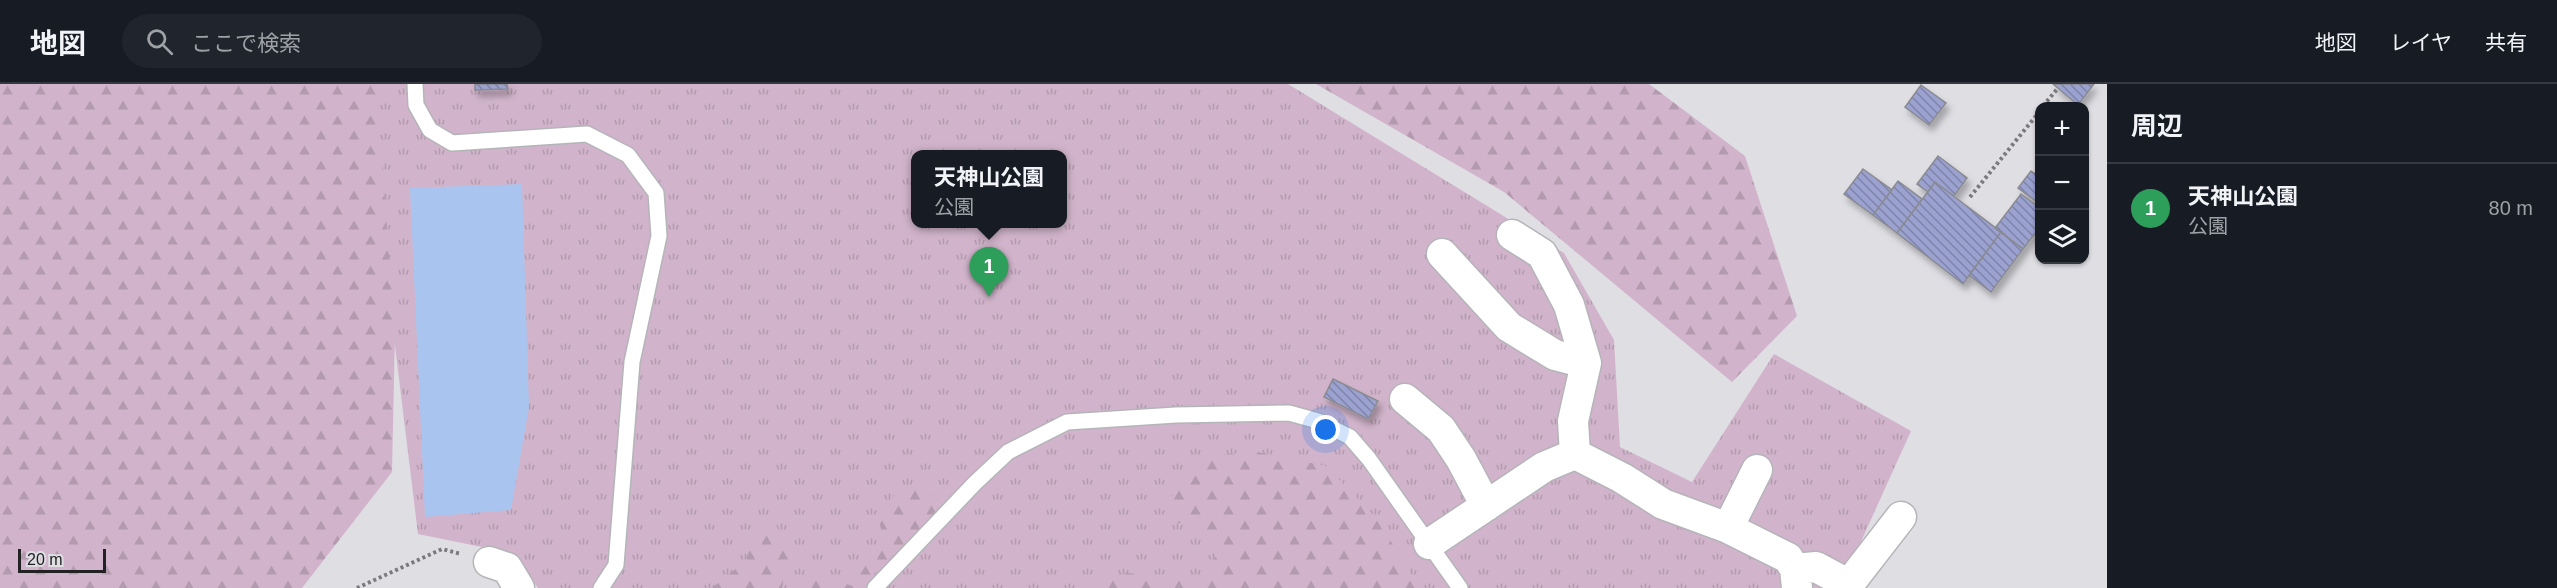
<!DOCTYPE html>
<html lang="ja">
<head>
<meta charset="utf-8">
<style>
	:root { --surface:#171b24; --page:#20242c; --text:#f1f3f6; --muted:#9ea1a6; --line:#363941; --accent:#ea580c }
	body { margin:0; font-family:Arial,"Noto Sans JP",sans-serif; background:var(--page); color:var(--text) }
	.controls { position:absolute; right:18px; top:18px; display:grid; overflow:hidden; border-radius:12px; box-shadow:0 2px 4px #0004 }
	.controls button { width:54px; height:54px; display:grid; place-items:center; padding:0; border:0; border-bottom:2px solid var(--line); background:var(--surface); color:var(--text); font:30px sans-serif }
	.scale { position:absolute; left:18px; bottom:15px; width:88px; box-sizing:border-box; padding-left:6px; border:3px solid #222224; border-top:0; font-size:16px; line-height:21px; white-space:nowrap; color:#222224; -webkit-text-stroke:4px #dfdee3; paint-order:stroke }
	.you { position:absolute; left:1326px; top:346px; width:21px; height:21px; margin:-15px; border:4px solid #fff; border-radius:50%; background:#1a73e8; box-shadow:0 0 0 9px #1a73e833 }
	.badge { display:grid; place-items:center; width:39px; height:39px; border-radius:50%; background:var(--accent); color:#fff; font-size:20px; font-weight:700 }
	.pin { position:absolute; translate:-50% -50px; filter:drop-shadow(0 2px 3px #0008) }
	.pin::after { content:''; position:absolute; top:32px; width:21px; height:18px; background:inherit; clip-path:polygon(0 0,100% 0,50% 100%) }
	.popup { position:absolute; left:911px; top:66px; width:156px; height:78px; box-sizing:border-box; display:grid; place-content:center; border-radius:12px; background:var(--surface); filter:drop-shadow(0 2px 4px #0005); font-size:20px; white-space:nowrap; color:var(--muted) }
	.popup b { font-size:22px; color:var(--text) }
	.popup::after { content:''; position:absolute; left:50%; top:100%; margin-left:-12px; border:12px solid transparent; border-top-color:var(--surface) }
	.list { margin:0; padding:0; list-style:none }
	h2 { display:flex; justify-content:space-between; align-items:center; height:78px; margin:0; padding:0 24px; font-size:26px }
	h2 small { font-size:20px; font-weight:400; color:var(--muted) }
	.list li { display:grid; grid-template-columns:39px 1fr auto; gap:18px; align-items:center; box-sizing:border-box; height:90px; padding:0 24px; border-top:2px solid var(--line) }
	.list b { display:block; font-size:22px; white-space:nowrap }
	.list p { margin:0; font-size:20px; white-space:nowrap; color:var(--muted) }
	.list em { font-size:20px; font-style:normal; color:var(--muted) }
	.icon { flex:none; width:33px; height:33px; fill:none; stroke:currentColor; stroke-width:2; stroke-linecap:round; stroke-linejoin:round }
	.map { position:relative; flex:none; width:2107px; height:504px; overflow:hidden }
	header { display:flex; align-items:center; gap:36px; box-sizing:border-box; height:84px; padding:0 30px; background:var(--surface); border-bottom:2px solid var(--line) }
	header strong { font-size:28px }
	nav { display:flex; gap:33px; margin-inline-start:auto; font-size:21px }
	.search { width:420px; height:54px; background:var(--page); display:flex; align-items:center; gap:15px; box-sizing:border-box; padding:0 21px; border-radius:33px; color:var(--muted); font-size:22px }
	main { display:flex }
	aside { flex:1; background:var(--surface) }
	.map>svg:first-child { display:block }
</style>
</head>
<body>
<header>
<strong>地図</strong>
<div class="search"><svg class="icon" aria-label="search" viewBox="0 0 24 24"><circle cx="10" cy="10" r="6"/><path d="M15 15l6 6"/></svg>ここで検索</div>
<nav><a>地図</a><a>レイヤ</a><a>共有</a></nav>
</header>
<main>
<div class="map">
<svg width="2107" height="504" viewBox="0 0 2107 504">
	<defs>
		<pattern id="grass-tufts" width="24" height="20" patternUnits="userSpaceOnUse" patternTransform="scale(1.5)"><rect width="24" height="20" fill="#d1b4cb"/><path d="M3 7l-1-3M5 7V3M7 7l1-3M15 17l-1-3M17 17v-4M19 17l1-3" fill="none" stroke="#b39aae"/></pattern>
		<pattern id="forest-firs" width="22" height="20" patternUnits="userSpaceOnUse" patternTransform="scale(1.5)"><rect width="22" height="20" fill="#d1b4cb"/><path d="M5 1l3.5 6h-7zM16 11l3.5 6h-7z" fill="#b39aae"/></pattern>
		<pattern id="building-back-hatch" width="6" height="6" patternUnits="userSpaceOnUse" patternTransform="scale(1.5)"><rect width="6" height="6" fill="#9ba2d0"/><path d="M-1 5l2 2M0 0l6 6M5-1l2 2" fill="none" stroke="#7e84a9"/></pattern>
		<filter id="shadow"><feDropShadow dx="3.5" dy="6" stdDeviation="3" flood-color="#0004"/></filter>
	</defs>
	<rect width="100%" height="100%" fill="#dfdee3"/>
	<!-- grass -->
	<path fill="url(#grass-tufts)" fill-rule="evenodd" d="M363 0H1288L1564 169 1614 256 1620 363 1692 398 1774 270 1911 347 1840 504H538L511 469 418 450ZM916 70H1062V140H916Z"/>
	<!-- forest -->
	<path fill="url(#forest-firs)" d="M0 0H376L395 249 392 388 302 504H0Z
		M1316 0H1649L1745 72 1797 232 1732 298 1504 108Z
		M1257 368 1326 382 1378 436 1419 504H1091L1127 489 1199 496 1221 465 1201 440 1178 439 1169 417 1203 372Z
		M919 404 937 416 938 429 859 504H797L809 481 851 502 871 474 882 450 878 431 895 410Z
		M774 439 789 459V471L782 504H712L747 476 746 458Z"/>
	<!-- water -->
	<path fill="#a9c5ef" d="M522 100 529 323 511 426 425 433 410 104Z"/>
	<!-- building -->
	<path fill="url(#building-back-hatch)" stroke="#8a8b90" stroke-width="1.5" filter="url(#shadow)" d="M475 0H507L508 5 475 6Z
		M2053 0H2094L2078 21Z
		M1921 1 1946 19 1929 41 1905 23Z
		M1938 72 1967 94 1954 112 1935 98 1928 108 1917 100Z
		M1863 85 1892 106 1873 131 1844 110Z
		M2031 87 2040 93V120L2018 104Z
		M1898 97 1922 115 1897 149 1873 131Z
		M1935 98 2001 148 1963 200 1897 149Z
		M2021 110 2040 124V143L2023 165 1995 144Z
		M2001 148 2023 165 1991 208 1969 191Z
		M1333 295 1378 317 1368 335 1324 313Z"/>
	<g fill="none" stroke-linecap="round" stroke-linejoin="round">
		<defs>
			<path id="service" d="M415 0 416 21 430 46 452 59 587 50 628 71 656 109 659 152 632 278 616 481 601 504
				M875 504 975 399 1008 368 1067 338 1176 331 1289 329 1318 337 1350 353 1369 375 1460 504"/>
			<path id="minor" d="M1512 151 1542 170 1569 221 1586 279 1573 337 1575 370
				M1442 170 1509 243 1555 271 1586 279
				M1405 315 1441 345 1461 375 1486 422
				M1575 370 1622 394 1663 420 1728 444 1788 474 1795 485 1797 504
				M1728 444 1757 386
				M1429 460 1544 383 1575 370
				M489 478 507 484 519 504
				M1795 485 1816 483 1848 500
				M1846 504 1901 433"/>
		</defs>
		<!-- service casing -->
		<use href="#service" stroke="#b5b4b9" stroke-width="18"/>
		<!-- minor casing -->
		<use href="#minor" stroke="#b5b4b9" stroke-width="33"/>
		<!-- path -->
		<path stroke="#7a7a7d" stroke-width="4" stroke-dasharray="3 3" stroke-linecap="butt" d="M2043 22 2058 4
			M1970 113 2040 27
			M357 504 442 465 461 470"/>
		<!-- service -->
		<use href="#service" stroke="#fff" stroke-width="15"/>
		<!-- minor -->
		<use href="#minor" stroke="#fff" stroke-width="30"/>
	</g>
</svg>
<div class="controls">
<button>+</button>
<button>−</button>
<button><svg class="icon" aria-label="layers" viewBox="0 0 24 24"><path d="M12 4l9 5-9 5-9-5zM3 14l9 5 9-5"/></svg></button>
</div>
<div class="scale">20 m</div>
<div class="you"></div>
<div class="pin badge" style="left:989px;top:213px;background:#2e9e5b">1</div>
<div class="popup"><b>天神山公園</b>公園</div>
</div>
<aside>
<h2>周辺<small></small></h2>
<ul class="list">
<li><span class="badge" style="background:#2e9e5b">1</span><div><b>天神山公園</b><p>公園</p></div><em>80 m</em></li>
</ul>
</aside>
</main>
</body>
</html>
